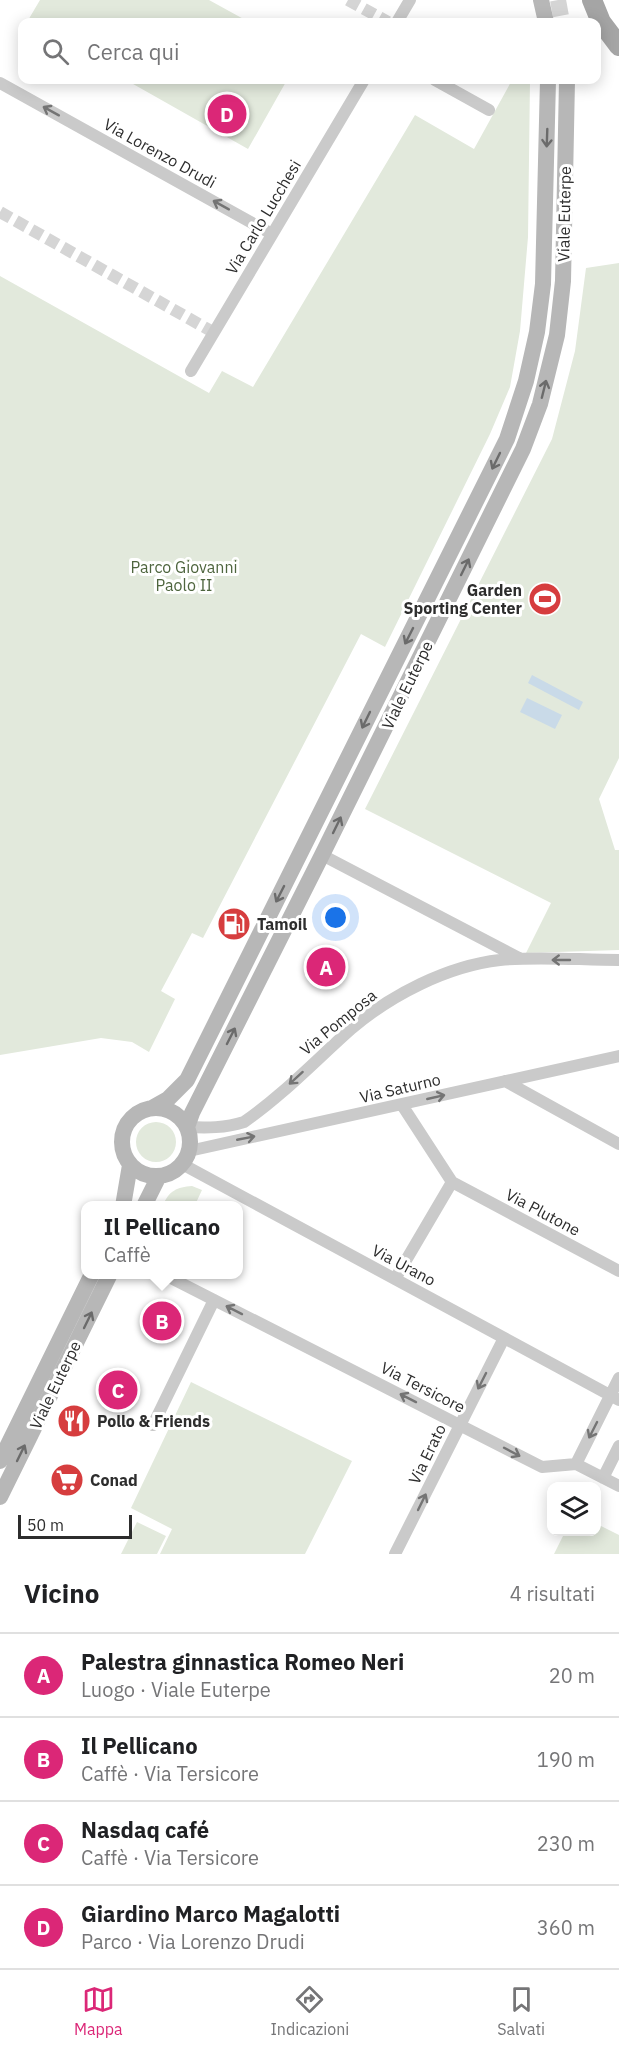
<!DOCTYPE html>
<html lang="it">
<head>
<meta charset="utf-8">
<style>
	:root { --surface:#fff; --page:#f2f2f2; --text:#202124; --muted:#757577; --line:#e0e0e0; --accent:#db2777 }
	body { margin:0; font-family:"IBM Plex Sans",sans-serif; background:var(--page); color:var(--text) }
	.controls { position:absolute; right:18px; bottom:18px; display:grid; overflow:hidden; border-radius:12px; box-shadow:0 3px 15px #0003 }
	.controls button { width:54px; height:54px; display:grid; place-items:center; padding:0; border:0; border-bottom:2px solid var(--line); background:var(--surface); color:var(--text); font:30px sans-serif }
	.scale { position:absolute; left:18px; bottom:15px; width:114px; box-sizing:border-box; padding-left:6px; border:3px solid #2d2d2d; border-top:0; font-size:16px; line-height:21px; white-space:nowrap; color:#2d2d2d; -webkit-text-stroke:4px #fff; paint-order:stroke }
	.you { position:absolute; left:336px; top:918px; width:21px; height:21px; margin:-15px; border:4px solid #fff; border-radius:50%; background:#1a73e8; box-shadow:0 0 0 9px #1a73e833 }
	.badge { display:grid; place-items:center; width:39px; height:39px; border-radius:50%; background:var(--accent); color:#fff; font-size:20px; font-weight:700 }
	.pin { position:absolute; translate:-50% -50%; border:3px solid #fff; box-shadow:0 2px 6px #0006 }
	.popup { position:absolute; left:81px; top:1201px; width:162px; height:78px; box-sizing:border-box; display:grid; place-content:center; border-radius:12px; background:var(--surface); filter:drop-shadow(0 2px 4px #0005); font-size:20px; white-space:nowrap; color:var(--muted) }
	.popup b { font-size:22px; color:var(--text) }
	.popup::after { content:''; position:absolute; left:50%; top:100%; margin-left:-12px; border:12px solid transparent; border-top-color:var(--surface) }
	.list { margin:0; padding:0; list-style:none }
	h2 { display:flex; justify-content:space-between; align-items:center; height:78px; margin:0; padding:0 24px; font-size:26px }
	h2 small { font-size:20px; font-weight:400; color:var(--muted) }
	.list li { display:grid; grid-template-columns:39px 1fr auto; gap:18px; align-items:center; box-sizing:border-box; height:84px; padding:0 24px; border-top:2px solid var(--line) }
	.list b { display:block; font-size:22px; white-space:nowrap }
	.list p { margin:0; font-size:20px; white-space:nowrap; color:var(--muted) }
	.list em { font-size:20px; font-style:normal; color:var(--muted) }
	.icon { flex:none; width:33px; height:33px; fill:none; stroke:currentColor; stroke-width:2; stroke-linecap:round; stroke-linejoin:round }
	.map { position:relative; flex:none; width:619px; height:1554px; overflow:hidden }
	.search { position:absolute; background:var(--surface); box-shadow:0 3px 15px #0003; left:18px; right:18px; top:18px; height:66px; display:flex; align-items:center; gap:15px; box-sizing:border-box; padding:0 21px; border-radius:12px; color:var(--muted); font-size:22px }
	.sheet { height:414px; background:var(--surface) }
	nav { display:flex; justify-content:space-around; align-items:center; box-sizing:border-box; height:84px; border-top:2px solid var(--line); background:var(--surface); font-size:16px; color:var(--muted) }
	nav a { display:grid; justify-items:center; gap:3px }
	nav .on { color:var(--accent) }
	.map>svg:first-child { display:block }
</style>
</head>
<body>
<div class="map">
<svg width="619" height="1554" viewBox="0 0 619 1554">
	<rect width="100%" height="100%" fill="#fff"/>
	<!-- green -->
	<path fill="#e2e9dc" d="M40 0H209L249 22H27Z
		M126 80H287L248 149Z
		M512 80H530L528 237 520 331 510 387 490 434 385 647 361 634 203 938 192 933 161 991 175 999 149 1052 132 1042 101 1038 0 1055V276L209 393 222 371 253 387 415 115 474 149Z
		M619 263V758L599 799 615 850H619V950L526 953 551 903 365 809 552 439 575 351 586 268Z
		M136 1142a20 20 0 1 1 40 0a20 20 0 1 1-40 0Z
		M192 1186 202 1190 195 1205H163C169 1191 177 1187 192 1186Z
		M191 1382 352 1461 305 1554H160L172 1529 131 1508Z
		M137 1522 166 1536 157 1554H121Z
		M597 1524 619 1535V1554H554L565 1532H596Z"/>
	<!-- water -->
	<path fill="#c9dae8" d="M532 675 583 702 579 710 528 683Z
		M527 698 562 715 555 729 520 712Z"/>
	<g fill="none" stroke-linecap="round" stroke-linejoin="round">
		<!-- street-tunnel -->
		<path stroke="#d5d5d5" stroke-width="12" stroke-dasharray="12 6" stroke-linecap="butt" d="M348 0 388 22
			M0 212 213 332"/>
		<!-- secondary-tunnel -->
		<path stroke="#d5d5d5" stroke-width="16" stroke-dasharray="16 8" stroke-linecap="butt" d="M558 0 562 22"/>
		<!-- street -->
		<path stroke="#cacaca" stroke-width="12" d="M397 22 410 0
			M435 80 489 110
			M0 83 272 234
			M191 371 364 80
			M322 855 521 959
			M505 1081 619 1144
			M402 1105 452 1182 619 1271
			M187 1127C207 1128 225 1128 244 1122 283 1095 316 1060 351 1029 391 995 447 966 500 960 539 956 580 960 619 960
			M189 1151 619 1056
			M182 1164 619 1400
			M163 1274 542 1467 576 1464 619 1486
			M395 1279 452 1182
			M153 1425 214 1300
			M576 1464 619 1378
			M603 1478 619 1446
			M395 1554 504 1338"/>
		<!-- secondary -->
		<path stroke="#b7b7b7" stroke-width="16" d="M541 0 546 22
			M122 1142a34 34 0 1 1 68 0a34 34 0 1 1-68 0Z
			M152 1108 168 1099 187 1080 507 439 526 381 537 332 543 284 548 80
			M187 1127 192 1113 322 855 523 449 540 404 557 335 563 281 567 80
			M123 1206 130 1165
			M144 1206 159 1176
			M0 1461 92 1274
			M0 1497 110 1274"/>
		<!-- primary -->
		<path stroke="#a5a5a5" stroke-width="20" d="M592 0 601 22 619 46"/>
	</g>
	<!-- one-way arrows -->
	<defs><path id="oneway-shaft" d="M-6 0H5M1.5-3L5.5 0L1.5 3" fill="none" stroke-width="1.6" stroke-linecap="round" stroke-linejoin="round" transform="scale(1.5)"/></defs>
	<g stroke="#747474">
		<use href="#oneway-shaft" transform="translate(51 111) rotate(-151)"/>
		<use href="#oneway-shaft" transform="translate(221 205) rotate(-151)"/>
		<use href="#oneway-shaft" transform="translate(561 960) rotate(-180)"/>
		<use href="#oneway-shaft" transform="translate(296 1078) rotate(138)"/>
		<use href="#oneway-shaft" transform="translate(436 1097) rotate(-13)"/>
		<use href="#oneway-shaft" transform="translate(246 1138) rotate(-11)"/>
		<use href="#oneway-shaft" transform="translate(234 1310) rotate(-153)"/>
		<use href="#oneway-shaft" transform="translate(482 1381) rotate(117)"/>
		<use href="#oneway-shaft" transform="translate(408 1398) rotate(-153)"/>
		<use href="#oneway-shaft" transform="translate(593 1430) rotate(117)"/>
		<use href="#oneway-shaft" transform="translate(512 1452) rotate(28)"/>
		<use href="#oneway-shaft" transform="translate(422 1502) rotate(-64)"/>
	</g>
	<g stroke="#6b6b6b">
		<use href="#oneway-shaft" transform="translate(547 138) rotate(92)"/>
		<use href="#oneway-shaft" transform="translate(544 389) rotate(-76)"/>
		<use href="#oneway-shaft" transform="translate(496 461) rotate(116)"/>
		<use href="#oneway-shaft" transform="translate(465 567) rotate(-64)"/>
		<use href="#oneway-shaft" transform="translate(409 636) rotate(117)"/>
		<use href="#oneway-shaft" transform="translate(366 720) rotate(116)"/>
		<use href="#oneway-shaft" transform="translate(337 825) rotate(-64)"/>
		<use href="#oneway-shaft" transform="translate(280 894) rotate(117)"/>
		<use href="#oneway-shaft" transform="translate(231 1036) rotate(-63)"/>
		<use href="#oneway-shaft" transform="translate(88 1320) rotate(-64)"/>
		<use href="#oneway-shaft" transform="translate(21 1453) rotate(-64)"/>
	</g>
	<!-- icons -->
	<defs>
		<symbol id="stadium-disc" viewBox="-11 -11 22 22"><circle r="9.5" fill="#d63d3e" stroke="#fff"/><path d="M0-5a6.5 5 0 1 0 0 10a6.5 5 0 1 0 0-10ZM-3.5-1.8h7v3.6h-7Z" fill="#fff"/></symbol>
		<symbol id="fuel-disc" viewBox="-11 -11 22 22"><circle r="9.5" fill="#d63d3e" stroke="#fff"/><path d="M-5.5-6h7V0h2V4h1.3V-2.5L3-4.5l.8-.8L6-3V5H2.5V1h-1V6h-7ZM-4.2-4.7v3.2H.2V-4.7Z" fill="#fff"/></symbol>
		<symbol id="restaurant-disc" viewBox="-11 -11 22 22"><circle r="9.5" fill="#d63d3e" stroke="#fff"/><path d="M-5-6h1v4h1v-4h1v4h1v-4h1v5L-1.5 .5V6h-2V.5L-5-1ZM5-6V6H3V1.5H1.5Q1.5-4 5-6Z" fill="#fff"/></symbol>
		<symbol id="supermarket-disc" viewBox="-11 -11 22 22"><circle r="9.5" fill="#d63d3e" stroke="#fff"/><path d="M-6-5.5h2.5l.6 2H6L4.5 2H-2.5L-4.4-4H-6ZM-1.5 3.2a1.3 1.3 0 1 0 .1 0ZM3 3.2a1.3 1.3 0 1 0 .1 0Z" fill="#fff"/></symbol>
	</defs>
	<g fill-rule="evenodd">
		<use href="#stadium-disc" x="526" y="580" width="38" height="38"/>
		<use href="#fuel-disc" x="215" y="905" width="38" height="38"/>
		<use href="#restaurant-disc" x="55" y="1402" width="38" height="38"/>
		<use href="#supermarket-disc" x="48" y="1461" width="38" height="38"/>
	</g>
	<g text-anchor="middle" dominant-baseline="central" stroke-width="6" stroke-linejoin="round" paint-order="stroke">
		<!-- street labels -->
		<g font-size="16" fill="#2d2d2d" stroke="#fff">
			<text transform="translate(160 153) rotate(29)">Via Lorenzo Drudi</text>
			<text transform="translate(564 214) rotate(-89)">Viale Euterpe</text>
			<text transform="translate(263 217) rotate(-59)">Via Carlo Lucchesi</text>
			<text transform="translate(407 685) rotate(-64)">Viale Euterpe</text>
			<text transform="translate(338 1022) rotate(-39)">Via Pomposa</text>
			<text transform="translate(400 1088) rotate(-13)">Via Saturno</text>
			<text transform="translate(543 1212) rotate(28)">Via Plutone</text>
			<text transform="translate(404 1265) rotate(28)">Via Urano</text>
			<text transform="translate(55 1385) rotate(-64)">Viale Euterpe</text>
			<text transform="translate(423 1387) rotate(27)">Via Tersicore</text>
			<text transform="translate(427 1454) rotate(-64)">Via Erato</text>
		</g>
		<!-- park labels -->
		<g font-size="16" fill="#4e653e" stroke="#fff">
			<text x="184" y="567">Parco Giovanni<tspan x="184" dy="18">Paolo II</tspan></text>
		</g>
		<!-- poi labels -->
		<g font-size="16" font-weight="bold" fill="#2d2d2d" stroke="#fff" text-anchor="start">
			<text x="522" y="590" text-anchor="end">Garden<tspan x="522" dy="18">Sporting Center</tspan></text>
			<text x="257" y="924">Tamoil</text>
			<text x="97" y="1421">Pollo &amp; Friends</text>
			<text x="90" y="1480">Conad</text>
		</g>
	</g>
</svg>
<div class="controls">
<button><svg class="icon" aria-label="layers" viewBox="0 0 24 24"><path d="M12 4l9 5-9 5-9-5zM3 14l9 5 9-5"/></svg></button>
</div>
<div class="scale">50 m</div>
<div class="you"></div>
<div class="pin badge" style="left:326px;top:967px">A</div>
<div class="pin badge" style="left:162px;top:1321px">B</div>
<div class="popup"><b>Il Pellicano</b>Caffè</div>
<div class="pin badge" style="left:118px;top:1390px">C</div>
<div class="pin badge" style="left:227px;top:114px">D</div>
<div class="search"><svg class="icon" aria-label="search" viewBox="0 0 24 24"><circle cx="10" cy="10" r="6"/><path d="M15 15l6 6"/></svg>Cerca qui</div>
</div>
<section class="sheet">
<h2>Vicino<small>4 risultati</small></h2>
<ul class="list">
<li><span class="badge">A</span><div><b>Palestra ginnastica Romeo Neri</b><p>Luogo · Viale Euterpe</p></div><em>20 m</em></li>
<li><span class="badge">B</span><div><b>Il Pellicano</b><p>Caffè · Via Tersicore</p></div><em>190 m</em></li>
<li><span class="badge">C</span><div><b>Nasdaq café</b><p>Caffè · Via Tersicore</p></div><em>230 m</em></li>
<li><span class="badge">D</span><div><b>Giardino Marco Magalotti</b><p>Parco · Via Lorenzo Drudi</p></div><em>360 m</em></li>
</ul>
</section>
<nav>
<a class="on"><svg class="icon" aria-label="map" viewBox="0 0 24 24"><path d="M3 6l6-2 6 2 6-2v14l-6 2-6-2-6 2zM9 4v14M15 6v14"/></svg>Mappa</a>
<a><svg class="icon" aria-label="directions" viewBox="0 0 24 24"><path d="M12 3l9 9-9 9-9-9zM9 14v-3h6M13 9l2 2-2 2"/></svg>Indicazioni</a>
<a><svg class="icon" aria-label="saved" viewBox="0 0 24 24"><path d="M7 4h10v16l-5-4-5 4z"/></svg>Salvati</a>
</nav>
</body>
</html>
